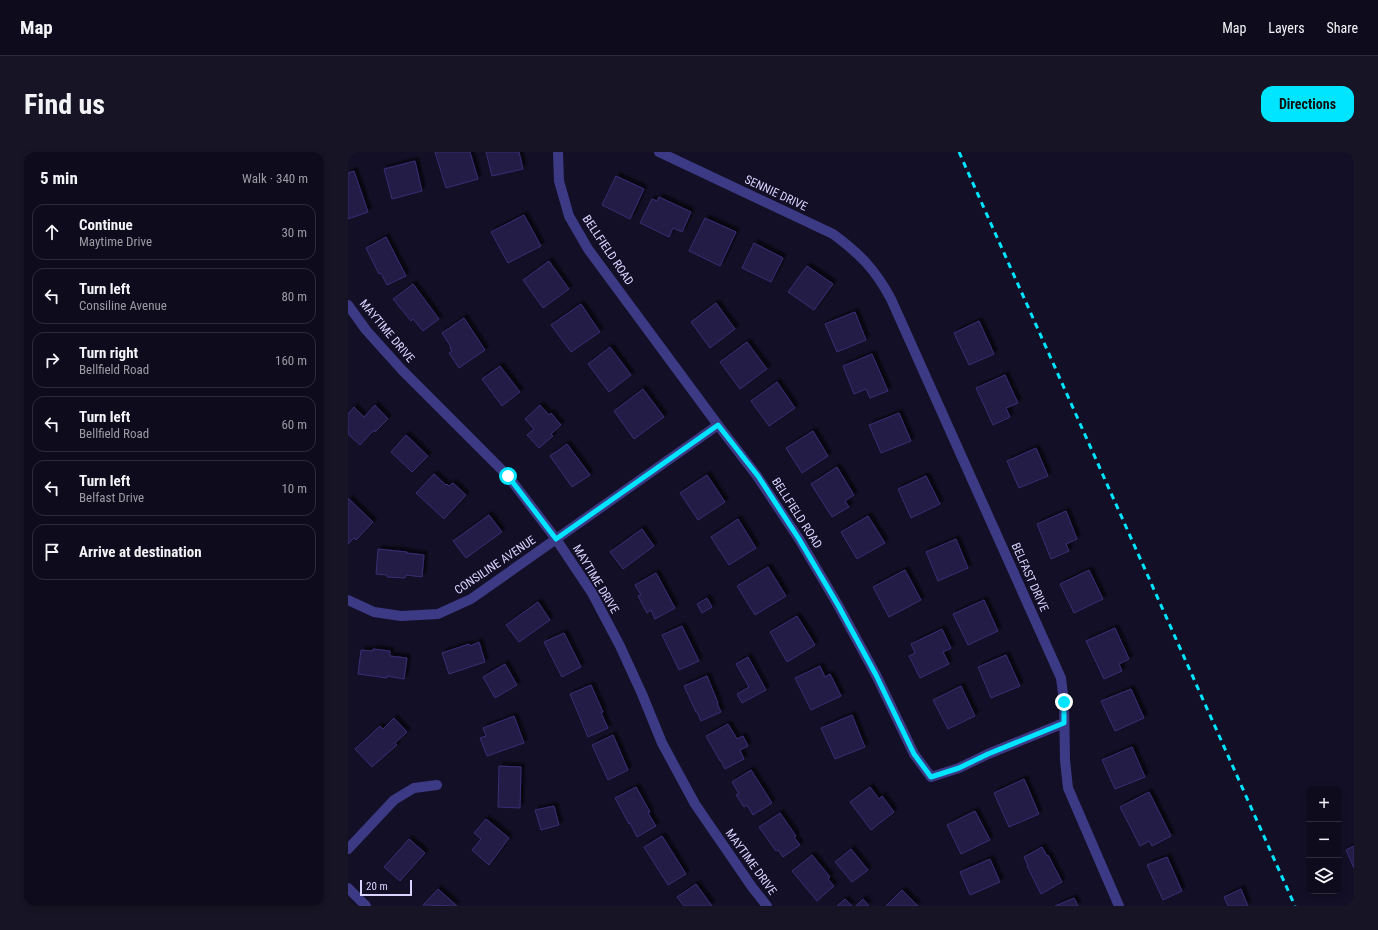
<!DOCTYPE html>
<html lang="en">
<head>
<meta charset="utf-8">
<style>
	:root { --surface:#0e0b1c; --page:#171425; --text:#f1f3f6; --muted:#9b9ba3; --line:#2e2b3b; --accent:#00e5ff }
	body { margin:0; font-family:"Roboto Condensed",sans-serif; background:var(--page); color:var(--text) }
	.controls { position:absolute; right:12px; bottom:12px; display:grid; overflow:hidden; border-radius:8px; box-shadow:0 2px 6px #0003 }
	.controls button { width:36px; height:36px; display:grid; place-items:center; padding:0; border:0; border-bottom:1px solid var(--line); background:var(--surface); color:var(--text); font:20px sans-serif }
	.scale { position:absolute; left:12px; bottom:10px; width:52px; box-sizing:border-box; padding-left:4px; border:2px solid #d9d4ff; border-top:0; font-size:11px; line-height:14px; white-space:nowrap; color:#d9d4ff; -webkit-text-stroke:3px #130f26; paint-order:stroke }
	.stop { position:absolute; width:12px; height:12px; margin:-9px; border:3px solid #00e5ff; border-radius:50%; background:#fff }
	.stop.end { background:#00e5ff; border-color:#fff; box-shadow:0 1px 4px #0008 }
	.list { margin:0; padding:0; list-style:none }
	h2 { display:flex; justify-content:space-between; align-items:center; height:52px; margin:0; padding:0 16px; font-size:17px }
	h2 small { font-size:13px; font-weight:400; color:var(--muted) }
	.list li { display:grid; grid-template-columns:26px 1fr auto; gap:12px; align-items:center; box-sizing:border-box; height:56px; margin:0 8px 8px; padding:0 8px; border:1px solid var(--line); border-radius:12px }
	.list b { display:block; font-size:15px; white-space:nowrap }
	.list p { margin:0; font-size:13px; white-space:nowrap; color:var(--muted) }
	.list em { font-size:13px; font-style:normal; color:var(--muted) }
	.icon { flex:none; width:22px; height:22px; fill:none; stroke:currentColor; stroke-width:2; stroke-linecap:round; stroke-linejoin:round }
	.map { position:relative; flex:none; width:1006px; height:754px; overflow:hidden; border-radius:12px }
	header { display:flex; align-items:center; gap:24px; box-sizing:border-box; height:56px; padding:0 20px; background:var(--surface); border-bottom:1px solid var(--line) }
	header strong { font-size:19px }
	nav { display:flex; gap:22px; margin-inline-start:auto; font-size:14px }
	.intro { display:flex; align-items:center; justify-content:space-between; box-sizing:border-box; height:96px; padding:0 24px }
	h1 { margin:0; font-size:28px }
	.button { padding:10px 18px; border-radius:12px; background:var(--accent); color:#111; font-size:14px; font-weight:700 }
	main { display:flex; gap:24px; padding:0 24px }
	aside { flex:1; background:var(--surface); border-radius:12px; box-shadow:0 2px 6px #0003 }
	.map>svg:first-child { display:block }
</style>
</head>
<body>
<header>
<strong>Map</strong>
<nav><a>Map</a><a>Layers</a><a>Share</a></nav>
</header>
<div class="intro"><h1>Find us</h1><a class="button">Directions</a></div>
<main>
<aside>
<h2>5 min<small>Walk · 340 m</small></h2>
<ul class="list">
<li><svg class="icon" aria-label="ahead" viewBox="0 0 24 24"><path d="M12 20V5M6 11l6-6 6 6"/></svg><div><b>Continue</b><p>Maytime Drive</p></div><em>30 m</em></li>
<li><svg class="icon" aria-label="left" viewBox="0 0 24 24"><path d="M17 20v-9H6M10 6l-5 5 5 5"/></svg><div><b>Turn left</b><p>Consiline Avenue</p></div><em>80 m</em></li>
<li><svg class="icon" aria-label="right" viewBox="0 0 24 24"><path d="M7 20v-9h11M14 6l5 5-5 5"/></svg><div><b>Turn right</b><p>Bellfield Road</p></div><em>160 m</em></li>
<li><svg class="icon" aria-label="left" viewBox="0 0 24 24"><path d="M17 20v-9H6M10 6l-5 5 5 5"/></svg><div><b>Turn left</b><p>Bellfield Road</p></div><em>60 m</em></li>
<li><svg class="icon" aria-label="left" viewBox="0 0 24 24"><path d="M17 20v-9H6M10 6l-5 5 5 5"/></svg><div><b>Turn left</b><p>Belfast Drive</p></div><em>10 m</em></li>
<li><svg class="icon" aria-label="arrive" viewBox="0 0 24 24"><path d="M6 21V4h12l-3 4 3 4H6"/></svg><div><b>Arrive at destination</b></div></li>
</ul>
</aside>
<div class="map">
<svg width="1006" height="754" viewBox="0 0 1006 754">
	<defs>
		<filter id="shadow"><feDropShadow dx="3.5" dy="-3.5" stdDeviation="1" flood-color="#0009"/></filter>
	</defs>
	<rect width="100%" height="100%" fill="#130f26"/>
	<!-- building -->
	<path fill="#241b47" stroke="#3b2d73" filter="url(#shadow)" d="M87 0H122L130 27 98 36Z
		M138 0H171L175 17 144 24Z
		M67 9 74 39 44 47 36 17Z
		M6 19 20 60 0 67V21Z
		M268 24 296 37 282 67 254 53Z
		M311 45 343 60 334 80 325 76 321 85 292 71 304 47 309 49Z
		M176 63 193 94 160 111 143 80Z
		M357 66 388 80 372 114 341 99Z
		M38 85 58 124 39 133 33 121 31 122 18 96Z
		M406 91 435 106 423 130 394 116Z
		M201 109 221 137 195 156 175 128Z
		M459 114 485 132 466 158 440 140Z
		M65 132 91 167 75 179 65 167 63 169 45 147Z
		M368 151 387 177 362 196 343 170Z
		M233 152 252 180 223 200 203 173Z
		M507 160 518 188 489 200 477 172Z
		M116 166 137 198 111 216 101 201 104 199 102 196 103 195 94 181Z
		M631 169 646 202 621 213 606 181Z
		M399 190 419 217 392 237 372 210Z
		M262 195 283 223 261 240 240 212Z
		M524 202 540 239 522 246 518 237 506 242 495 214Z
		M152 214 172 240 154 254 134 227Z
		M657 223 670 251 658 256 662 265 645 273 628 236Z
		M429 230 447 256 421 274 403 249Z
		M295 237 316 265 286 287 266 259Z
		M27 253 40 267 27 280 26 278 12 293 0 282 1 280 0 279V262L6 255 16 265Z
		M192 253 201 263 203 261 213 273 203 282 205 284 191 296 179 283 186 277 177 267Z
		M551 261 563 289 533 301 521 273Z
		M465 279 480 304 454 321 438 296Z
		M58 283 80 304 64 320 43 300Z
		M219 292 242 323 224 335 202 304Z
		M688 296 700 324 671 336 659 309Z
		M489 315 506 343 497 349 501 355 484 365 463 332Z
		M86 322 98 333 99 332 101 334 105 331 118 343 96 367 68 341Z
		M359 323 377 350 350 368 332 341Z
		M578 324 592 352 563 366 550 337Z
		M0 347H1L25 370 8 388 6 386 0 392Z
		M718 359 729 387 718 392 721 399 703 407 689 372Z
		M141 363 154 380 118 406 105 389Z
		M520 364 537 391 509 407 493 380Z
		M390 367 408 396 381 413 363 385Z
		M294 377 306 394 275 417 262 400Z
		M608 387 620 416 590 429 578 400Z
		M30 397 59 400V401L76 403 74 425 58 423 57 426 39 425V423L28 422Z
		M420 415 438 444 407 463 389 434Z
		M557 418 573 448 541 465 525 435Z
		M741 418 755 447 726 461 712 432Z
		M308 421 327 456 307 467 303 458 299 461 290 444 293 443 287 433Z
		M359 446 364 455 354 461 349 452Z
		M636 448 650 479 620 493 605 462Z
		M190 450 202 468 171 490 158 473Z
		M449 464 467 493 439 510 422 480Z
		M334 474 351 509 331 518 314 483Z
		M767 476 781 507 771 512 774 519 756 527 738 489Z
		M594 477 603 496 595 500 601 512 572 526 561 504 567 501 563 492Z
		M216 481 233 515 214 525 196 490Z
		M131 490 137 510 101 522 94 501 121 492 122 494Z
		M25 497 42 499V504L59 506 56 527 39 524V526L10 522 13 498 25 499Z
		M658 503 672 534 643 546 630 515Z
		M400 505 418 538 394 551 389 542 401 535 388 512Z
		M157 512 169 533 147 546 135 525Z
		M472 514 477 525 482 522 493 544 463 558 447 526Z
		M359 524 370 551H369L373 560 353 569 349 560H348L336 534Z
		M243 533 255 560 253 561 260 576 240 585 222 542Z
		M613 534 627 564 600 577 585 548Z
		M783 537 796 566 767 579 753 549Z
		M504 563 517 595 487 607 473 576Z
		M166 564 176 591 139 604 132 586 138 584 135 576Z
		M46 566 59 580 47 591 49 593 24 615 7 597 32 574 35 577Z
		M380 572 389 587 395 584 400 594 392 598 396 607 377 617 373 609H372L358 584Z
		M265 583 280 618 260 628 244 593Z
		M784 595 797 625 767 637 754 608Z
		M151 614 173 615 172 656 150 655Z
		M403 618 424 651 405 663 399 653 396 655 388 643 391 642 384 630Z
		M676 627 691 662 661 675 646 641Z
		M288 635 302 660 300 661 308 674 289 685 282 671 281 672 267 646Z
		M522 635 531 647 534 644 546 660 523 678 502 650Z
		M801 640 823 684 804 694 801 689 792 694 772 655Z
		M206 654 211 673 193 678 187 658Z
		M627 659 642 688 613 702 599 673Z
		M432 661 448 684 446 685 452 693 435 705 430 698 428 699 411 675Z
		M138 667 161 686 141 713 124 698 133 687 126 681Z
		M314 684 338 722 320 733 296 695Z
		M61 687 77 701 52 729 36 715Z
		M1006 694V716L998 698Z
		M694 695 699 704 700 703 714 730 693 742 679 714H680L676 705Z
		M503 697 520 718 504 730 487 710Z
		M464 703 482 725 480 727 486 734 469 749 444 719Z
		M819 705 834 739 815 748 799 713Z
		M642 707 652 730 622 743 612 720Z
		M348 732 364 754H336L329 745Z
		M90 737 109 754 75 753Z
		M893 737 900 754H880L876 745Z
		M554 738 570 754H538Z
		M726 746 730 754H707Z
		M497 747 504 754H489Z
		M515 747 521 754H508Z"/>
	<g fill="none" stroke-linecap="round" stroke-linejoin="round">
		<!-- street -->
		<path stroke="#3d3a85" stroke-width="10" d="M210 0 211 29 221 64 240 97 370 273 409 324 451 387 490 453 528 523 566 602 583 625 611 616 640 602 716 571
			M311 0 485 82C512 102 527 117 543 147L713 526 716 550 717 608 720 636 771 754
			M0 153 18 178 54 218 160 324 208 387 244 441 272 494 294 542 314 591 347 652 404 735 419 754
			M0 448 26 460 53 464 90 462 123 447 370 273
			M0 697 46 648 66 636 89 633
			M0 736 18 754"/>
		<!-- rail -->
		<path stroke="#00e5ff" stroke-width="3" stroke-dasharray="6 5" stroke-linecap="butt" d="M611 0 947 754"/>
	</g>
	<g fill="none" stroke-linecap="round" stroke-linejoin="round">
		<!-- route -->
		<path stroke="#00e5ff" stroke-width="5" d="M160 324 208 387 370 273 410 324 451 387 490 453 528 523 566 602 583 625 611 616 640 602 716 571V550"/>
	</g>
	<g text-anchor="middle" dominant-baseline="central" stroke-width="3.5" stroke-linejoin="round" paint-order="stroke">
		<!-- street labels -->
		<g font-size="12" fill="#d9d4ff" stroke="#130f26">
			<text transform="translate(428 41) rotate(25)">SENNIE DRIVE</text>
			<text transform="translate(260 98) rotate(56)">BELLFIELD ROAD</text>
			<text transform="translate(39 179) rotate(50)">MAYTIME DRIVE</text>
			<text transform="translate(449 361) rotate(57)">BELLFIELD ROAD</text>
			<text transform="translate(147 413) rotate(-34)">CONSILINE AVENUE</text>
			<text transform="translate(682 425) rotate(66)">BELFAST DRIVE</text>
			<text transform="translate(248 427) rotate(59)">MAYTIME DRIVE</text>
			<text transform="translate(403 710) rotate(54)">MAYTIME DRIVE</text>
		</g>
	</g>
</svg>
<div class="controls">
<button>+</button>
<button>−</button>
<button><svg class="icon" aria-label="layers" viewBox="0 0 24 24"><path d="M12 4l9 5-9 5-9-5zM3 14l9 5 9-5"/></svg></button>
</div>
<div class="scale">20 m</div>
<div class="stop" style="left:160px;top:324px"></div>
<div class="stop end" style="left:716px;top:550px"></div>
</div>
</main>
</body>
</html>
